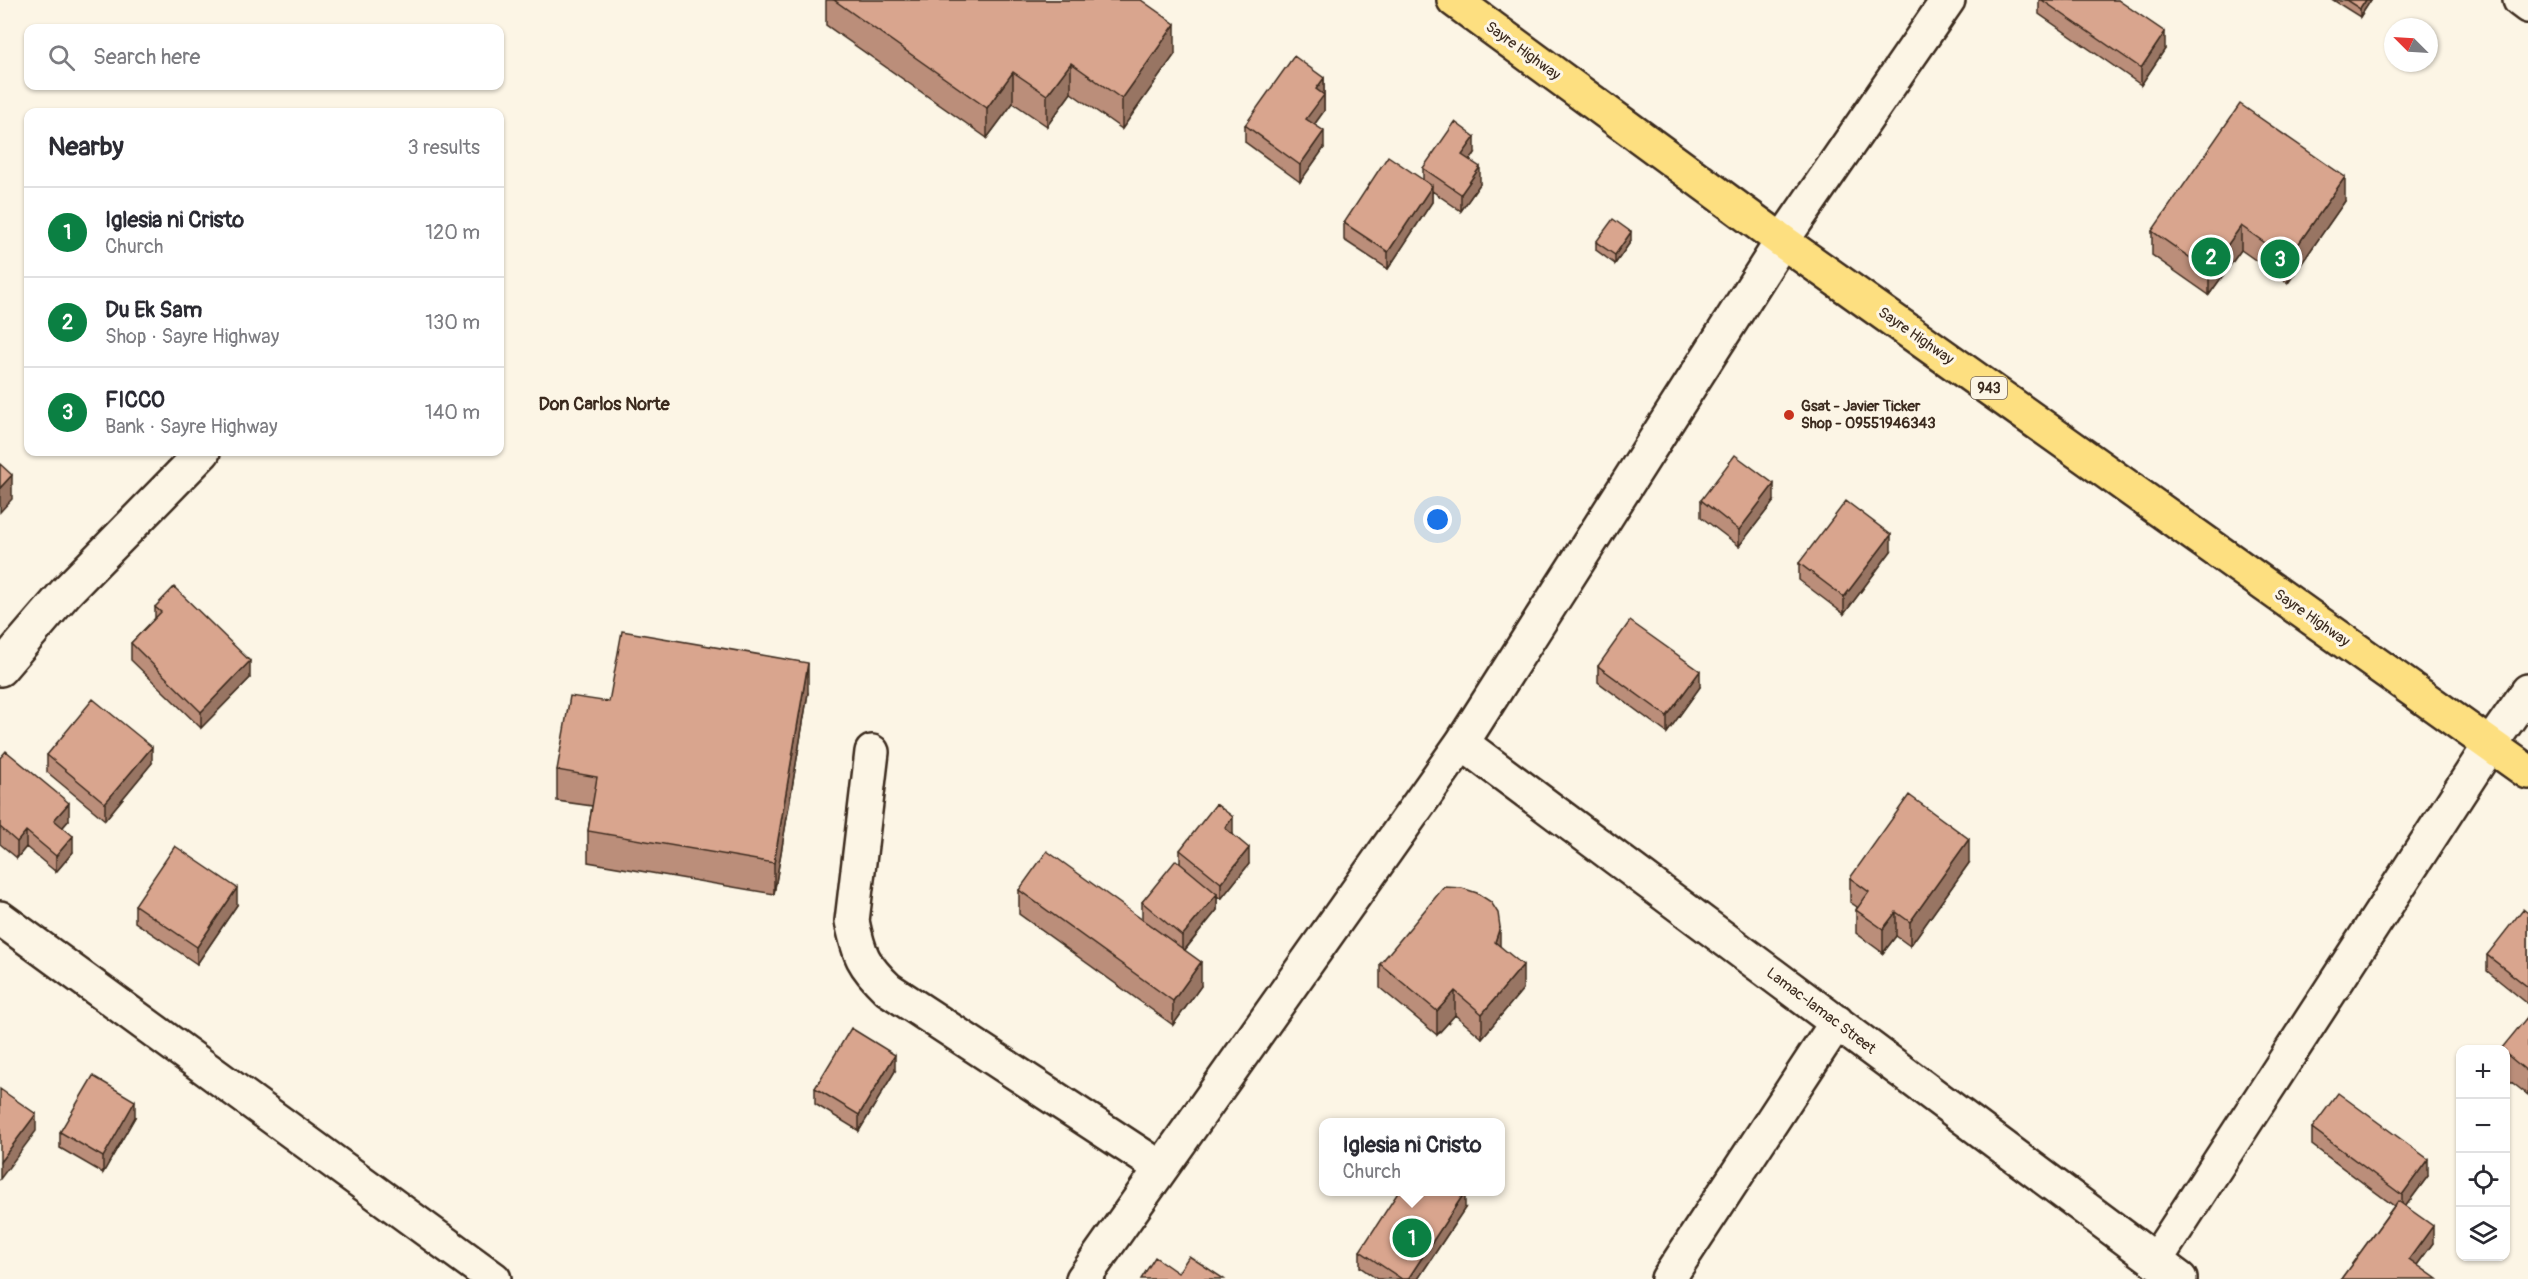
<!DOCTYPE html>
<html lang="en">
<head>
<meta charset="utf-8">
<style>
	:root { --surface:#fff; --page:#f2f2f3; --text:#2b2b33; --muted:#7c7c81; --line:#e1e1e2; --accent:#0b8043 }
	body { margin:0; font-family:Pangolin,sans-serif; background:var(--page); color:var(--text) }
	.controls { position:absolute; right:18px; bottom:18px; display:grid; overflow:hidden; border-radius:12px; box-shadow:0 2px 4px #0004 }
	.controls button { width:54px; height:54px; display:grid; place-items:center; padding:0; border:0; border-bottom:2px solid var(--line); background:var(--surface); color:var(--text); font:30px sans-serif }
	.compass { position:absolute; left:2384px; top:18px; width:54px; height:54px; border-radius:50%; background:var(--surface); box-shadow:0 2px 4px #0004; rotate:294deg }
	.you { position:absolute; left:1438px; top:520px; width:21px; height:21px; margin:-15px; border:4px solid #fff; border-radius:50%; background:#1a73e8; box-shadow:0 0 0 9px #1a73e833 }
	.badge { display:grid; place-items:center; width:39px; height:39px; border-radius:50%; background:var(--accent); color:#fff; font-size:20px; font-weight:700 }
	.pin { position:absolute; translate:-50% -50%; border:3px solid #fff; box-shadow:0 2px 6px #0006 }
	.popup { position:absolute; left:1319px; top:1118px; width:186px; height:78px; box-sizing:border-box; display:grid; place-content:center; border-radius:12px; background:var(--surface); filter:drop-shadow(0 2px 4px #0005); font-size:20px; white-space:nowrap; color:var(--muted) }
	.popup b { font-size:22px; color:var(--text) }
	.popup::after { content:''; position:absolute; left:50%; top:100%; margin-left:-12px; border:12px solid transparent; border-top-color:var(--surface) }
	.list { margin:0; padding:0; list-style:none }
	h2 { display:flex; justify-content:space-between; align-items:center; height:78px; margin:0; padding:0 24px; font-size:26px }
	h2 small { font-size:20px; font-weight:400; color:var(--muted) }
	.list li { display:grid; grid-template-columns:39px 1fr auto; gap:18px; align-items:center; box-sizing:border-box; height:90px; padding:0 24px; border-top:2px solid var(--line) }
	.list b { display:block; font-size:22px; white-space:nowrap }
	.list p { margin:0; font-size:20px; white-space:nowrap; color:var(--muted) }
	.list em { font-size:20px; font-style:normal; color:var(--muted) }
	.icon { flex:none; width:33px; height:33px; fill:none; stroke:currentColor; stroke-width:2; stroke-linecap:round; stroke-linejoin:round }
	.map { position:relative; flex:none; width:2528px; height:1279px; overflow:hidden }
	.search { position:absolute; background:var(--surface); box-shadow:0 2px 4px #0004; left:24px; top:24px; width:480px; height:66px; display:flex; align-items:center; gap:15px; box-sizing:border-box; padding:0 21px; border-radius:12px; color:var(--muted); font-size:22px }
	.panel { position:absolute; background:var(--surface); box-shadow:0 2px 4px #0004; left:24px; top:108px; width:480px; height:348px; border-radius:12px }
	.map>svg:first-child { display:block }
</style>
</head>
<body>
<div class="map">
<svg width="2528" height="1279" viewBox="0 0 2528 1279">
	<rect width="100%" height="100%" fill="#fcf5e5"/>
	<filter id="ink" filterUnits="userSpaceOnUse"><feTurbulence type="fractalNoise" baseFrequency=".0167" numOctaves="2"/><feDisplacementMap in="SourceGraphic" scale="12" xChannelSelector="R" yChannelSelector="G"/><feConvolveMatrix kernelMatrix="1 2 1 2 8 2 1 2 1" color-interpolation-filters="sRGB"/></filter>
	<g filter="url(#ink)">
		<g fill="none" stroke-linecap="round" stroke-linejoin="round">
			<defs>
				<path id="minor" d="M2520 0 2528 6
					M0 669 66 592 203 452
					M1462 743 2180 1279
					M872 752 852 921C859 955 863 965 888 989L1161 1168
					M0 918 494 1279
					M2155 1261 2490 745 2528 691
					M1083 1279 1462 743 1782 241 1948 0
					M1668 1279 1837 1022"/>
				<path id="trunk" d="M1454 0 1782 241 2528 772"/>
			</defs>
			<!-- minor casing -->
			<use href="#minor" stroke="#3b2a1e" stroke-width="38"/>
			<!-- trunk casing -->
			<use href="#trunk" stroke="#3b2a1e" stroke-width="38"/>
			<!-- minor -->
			<use href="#minor" stroke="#fcf5e5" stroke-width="33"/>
			<!-- trunk -->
			<use href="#trunk" stroke="#fddf80" stroke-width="33"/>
		</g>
		<!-- wall -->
		<path fill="#bb8e7a" stroke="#3b2a1e" stroke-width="1.5" d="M826 0H1141L1175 54 1122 129 1071 93 1047 126 1013 103 987 138 826 25Z
			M2039 0H2118L2165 49 2141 85 2039 14Z
			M2333 0H2371L2360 17Z
			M1324 78V111L1314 125 1324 148 1300 182 1245 142V125Z
			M1475 153 1470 161 1480 184 1461 211 1432 191V202L1388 269 1344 240V223L1423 180V168Z
			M2345 201 2288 283 2241 250 2209 295 2152 255V231Z
			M1631 241 1615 264 1596 250V242Z
			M1701 500 1774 501 1739 546 1701 517Z
			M1891 551 1844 614 1799 580V563Z
			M155 607 250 678 201 728 131 660V643L155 619Z
			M1598 666 1700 687 1667 733 1598 682Z
			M808 693 774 894 588 862V831L592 806 557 801V770Z
			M47 755 152 763 105 820 47 772Z
			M0 758 69 820 63 827 73 852 56 872 26 847 17 858 0 844Z
			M1233 834 1249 864 1221 899 1217 896V910L1185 950 1201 986 1173 1025 1019 914V890L1142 919V902L1180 863V850Z
			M1969 863 1910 946 1896 936 1883 953 1856 933V910L1857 907 1850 902V878Z
			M135 905H237L197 964 135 922Z
			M2528 913V1004L2487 971V955Z
			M1500 946 1523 989 1482 1038 1455 1015 1437 1035 1380 988V964Z
			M2528 1016V1095L2505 1077V1050Z
			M895 1071 859 1131 815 1104V1088Z
			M135 1117 103 1173 60 1148V1132Z
			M2312 1128 2428 1176 2405 1207 2433 1243 2417 1265 2341 1279 2394 1206 2312 1145Z
			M1465 1208 1418 1279H1377L1360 1267V1251Z"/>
		<!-- shaded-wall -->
		<path fill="#987463" stroke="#3b2a1e" stroke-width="1.5" d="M2366 0H2371L2360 17V9Z
			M1175 24V54L1122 129V99Z
			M2165 32V49L2141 85V68Z
			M1071 63V93L1047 126V95Z
			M1013 72V103L987 138V108Z
			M1324 78V111L1306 136V119L1316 89Z
			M1324 131V148L1300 182V165Z
			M1475 137V153L1462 172V155Z
			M1480 167V184L1461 211V194Z
			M2345 177V201L2288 283V259Z
			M1432 186V202L1388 269V252Z
			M2241 226V250L2209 295V271Z
			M1631 232V241L1615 264V255Z
			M12 475V499L0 512V488Z
			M1774 484V501L1739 546V530Z
			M1891 535V551L1844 614V597Z
			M250 661V678L201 728V712Z
			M808 663V693L774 894V863Z
			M1700 671V687L1667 733V716Z
			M152 747V763L105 820V803Z
			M69 803V820L54 837V820Z
			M1233 817V834L1225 844V828Z
			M26 831V847L17 858V842Z
			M73 836V852L56 872V856Z
			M1969 839V863L1910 946V922Z
			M1249 848V864L1221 899V883Z
			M237 888V905L197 964V947Z
			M1217 894V910L1182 953V936Z
			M1896 912V936L1883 953V929Z
			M1500 927V951L1495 942Z
			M1201 962V986L1173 1025V1001Z
			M1523 965V989L1482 1038V1014Z
			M1455 991V1015L1437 1035V1011Z
			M895 1055V1071L859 1131V1115Z
			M135 1101V1117L103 1173V1157Z
			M36 1114V1131L0 1179V1162Z
			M2428 1159V1176L2402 1211V1195Z
			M1465 1192V1208L1418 1279H1408Z
			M2433 1226V1243L2409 1276V1259Z"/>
		<!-- building -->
		<path fill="#d9a58e" stroke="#3b2a1e" stroke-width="1.5" d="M834 0H1141L1175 24 1122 99 1071 63 1047 95 1013 72 987 108Z
			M2042 0H2118L2165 32 2141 68Z
			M2346 0H2366L2360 9Z
			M1294 56 1324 78 1316 89 1324 95 1306 119 1324 131 1300 165 1245 125Z
			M2240 104 2345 177 2288 259 2241 226 2209 271 2152 231Z
			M1455 122 1475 137 1462 155 1480 167 1461 194 1423 168Z
			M1388 156 1432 186 1388 252 1344 223Z
			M1613 219 1631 232 1615 255 1596 242Z
			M1735 455 1774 484 1739 530 1701 500Z
			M0 464 12 475 0 488Z
			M1846 501 1891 535 1844 597 1799 563Z
			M174 587 250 661 201 712 131 643 161 612 155 607Z
			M1630 621 1700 671 1667 716 1598 666Z
			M622 631 808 663 774 863 588 831 597 777 557 770 570 696 609 702Z
			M93 699 152 747 105 803 47 755Z
			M6 751 69 803 54 820 73 836 56 856 26 831 17 842 0 827V758Z
			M1909 795 1969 839 1910 922 1896 912 1883 929 1856 910 1869 892 1850 878Z
			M1216 804 1233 817 1225 828 1249 848 1221 883 1180 850Z
			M175 846 237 888 197 947 135 905Z
			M1047 851 1201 962 1173 1001 1019 890Z
			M1176 860 1217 894 1182 936 1142 902Z
			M1444 887 1462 888 1477 893 1491 902 1498 913 1500 927 1495 942 1523 965 1482 1014 1455 991 1437 1011 1380 964Z
			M2523 909 2528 913V987L2487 955Z
			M2528 1016V1072L2505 1053V1050L2501 1049Z
			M851 1028 895 1055 859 1115 815 1088Z
			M93 1076 135 1101 103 1157 60 1132Z
			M0 1089 36 1114 0 1162Z
			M2338 1093 2428 1159 2402 1195 2312 1128Z
			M1399 1191 1465 1192 1408 1279H1402L1360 1251Z
			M2398 1201 2433 1226 2409 1259 2437 1279H2341Z
			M1189 1256 1224 1279H1141L1155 1257 1178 1273Z"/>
	</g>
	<!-- markers -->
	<circle fill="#c8321e" stroke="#fcf5e5" stroke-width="2" cx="1789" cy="415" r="6"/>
	<g text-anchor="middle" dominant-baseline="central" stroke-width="6" stroke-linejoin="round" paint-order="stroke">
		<!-- shield labels -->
		<rect fill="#fcf5e5" stroke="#75675a" stroke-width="1.5" x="1971" y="377" width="36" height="22" rx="4.5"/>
		<g font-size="14" font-weight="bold" fill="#3b2a1e">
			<text x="1989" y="388">943</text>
		</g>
		<!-- street labels -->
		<g font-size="15" fill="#3b2a1e" stroke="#fcf5e5">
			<text transform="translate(1523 51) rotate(36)">Sayre Highway</text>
			<text transform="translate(1916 336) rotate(35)">Sayre Highway</text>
			<text transform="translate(2312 618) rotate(35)">Sayre Highway</text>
			<text transform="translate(1821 1011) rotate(37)">Lamac-lamac Street</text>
		</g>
		<!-- poi labels -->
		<g font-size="15" font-weight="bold" fill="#3b2a1e" stroke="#fcf5e5" text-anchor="start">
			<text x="1801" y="406">Gsat - Javier Ticker<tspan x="1801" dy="17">Shop - 09551946343</tspan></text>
		</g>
		<!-- quarter labels -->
		<g font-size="18" font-weight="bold" fill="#3b2a1e" stroke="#fcf5e5">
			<text x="604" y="404">Don Carlos Norte</text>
		</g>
	</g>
</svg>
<div class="controls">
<button>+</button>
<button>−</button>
<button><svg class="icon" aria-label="locate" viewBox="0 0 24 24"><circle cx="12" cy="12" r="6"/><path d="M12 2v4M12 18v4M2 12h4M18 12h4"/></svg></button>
<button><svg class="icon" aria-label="layers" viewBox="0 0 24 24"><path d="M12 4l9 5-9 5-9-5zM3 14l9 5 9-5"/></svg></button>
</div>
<svg class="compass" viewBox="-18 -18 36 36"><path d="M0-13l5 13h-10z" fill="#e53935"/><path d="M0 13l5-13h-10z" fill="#7c7c81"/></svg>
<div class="you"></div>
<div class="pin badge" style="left:1412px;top:1238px">1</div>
<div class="popup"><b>Iglesia ni Cristo</b>Church</div>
<div class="pin badge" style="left:2211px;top:257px">2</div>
<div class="pin badge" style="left:2280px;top:259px">3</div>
<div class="search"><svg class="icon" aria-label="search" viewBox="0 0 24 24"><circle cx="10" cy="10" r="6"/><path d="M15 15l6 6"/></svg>Search here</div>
<section class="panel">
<h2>Nearby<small>3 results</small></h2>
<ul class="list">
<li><span class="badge">1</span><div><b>Iglesia ni Cristo</b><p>Church</p></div><em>120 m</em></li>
<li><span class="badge">2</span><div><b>Du Ek Sam</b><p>Shop · Sayre Highway</p></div><em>130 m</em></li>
<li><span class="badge">3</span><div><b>FICCO</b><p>Bank · Sayre Highway</p></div><em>140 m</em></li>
</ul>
</section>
</div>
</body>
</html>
